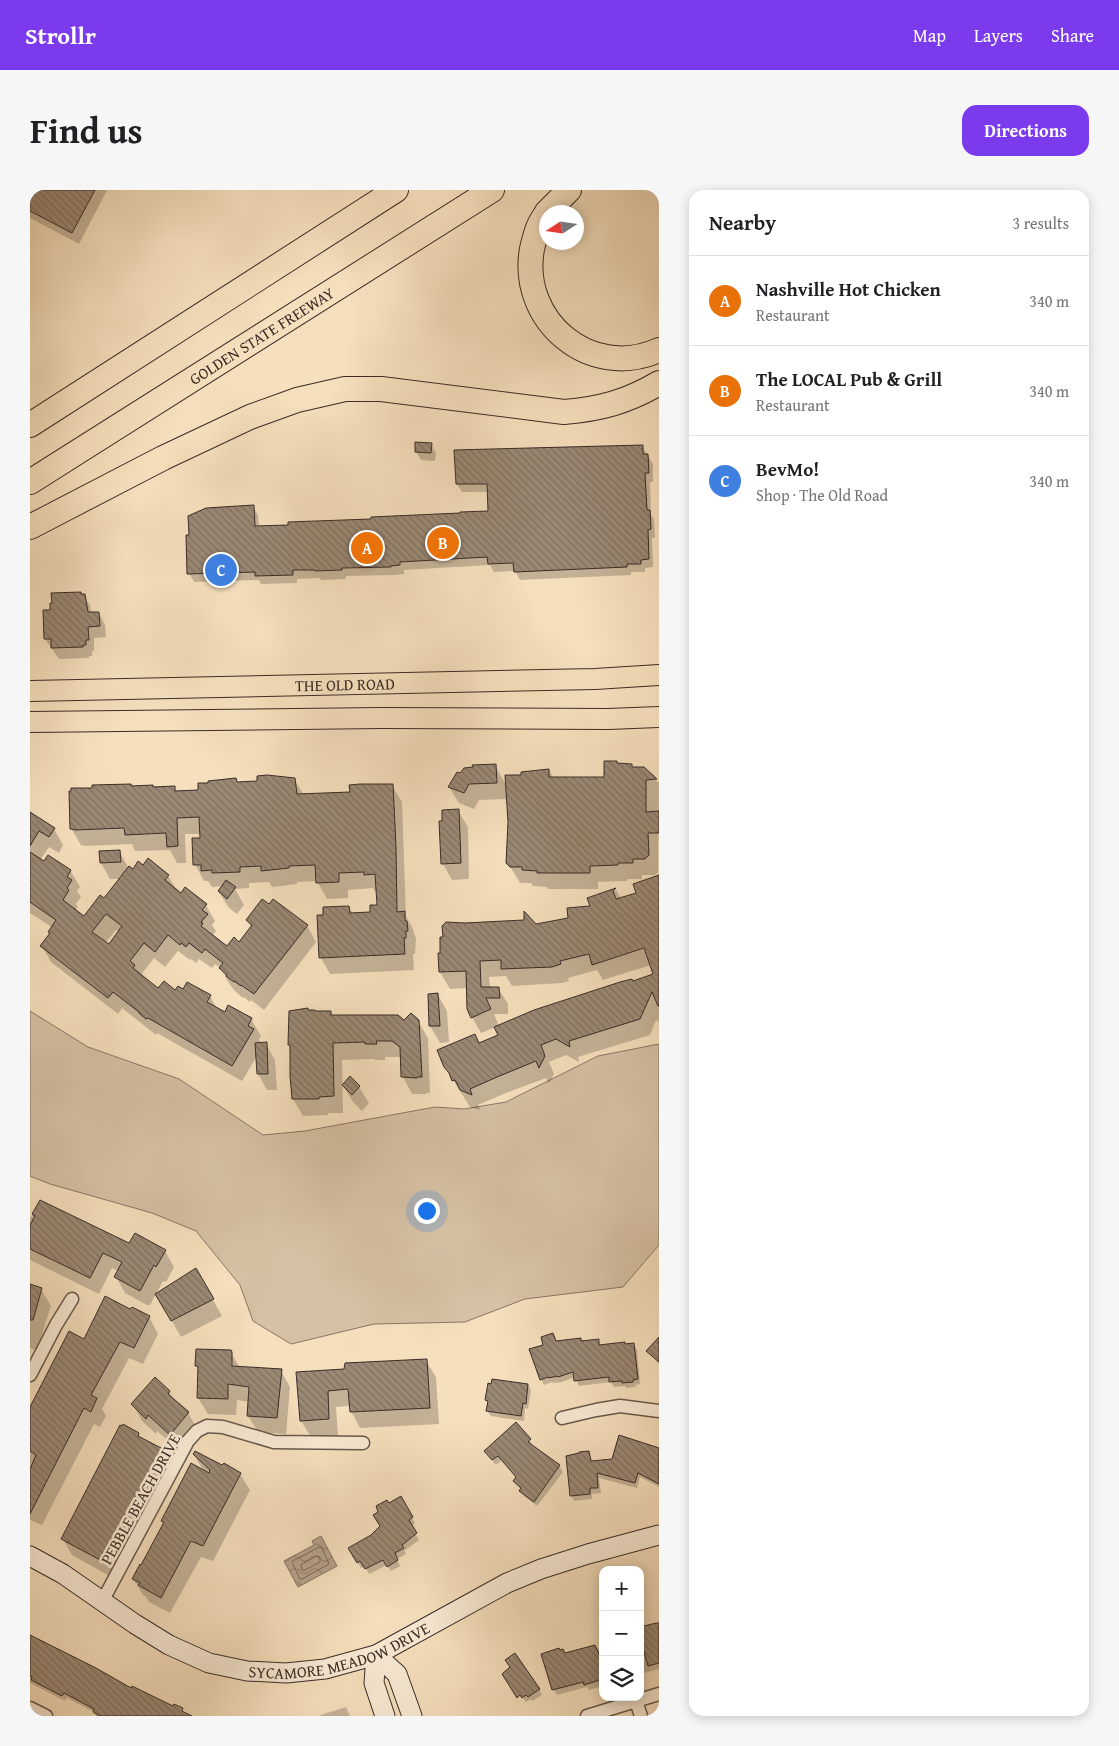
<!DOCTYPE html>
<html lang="en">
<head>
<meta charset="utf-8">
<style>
	:root { --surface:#fff; --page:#f6f6f6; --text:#202124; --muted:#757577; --line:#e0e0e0; --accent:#7c3aed }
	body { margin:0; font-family:"Gentium Book Plus",serif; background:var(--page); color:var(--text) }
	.controls { position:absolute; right:15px; bottom:15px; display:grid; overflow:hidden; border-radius:10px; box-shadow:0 2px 12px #0003 }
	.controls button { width:45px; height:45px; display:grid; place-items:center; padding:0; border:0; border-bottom:1px solid var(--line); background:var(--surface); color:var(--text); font:25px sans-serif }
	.compass { position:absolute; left:509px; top:15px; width:45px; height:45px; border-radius:50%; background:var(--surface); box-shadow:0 2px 12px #0003; rotate:258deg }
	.you { position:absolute; left:396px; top:1020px; width:18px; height:18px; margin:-12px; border:4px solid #fff; border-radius:50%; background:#1a73e8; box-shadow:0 0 0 8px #1a73e833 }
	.badge { display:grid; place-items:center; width:32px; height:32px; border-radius:50%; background:var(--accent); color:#fff; font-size:16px; font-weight:700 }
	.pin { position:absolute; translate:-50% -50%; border:2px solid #fff; box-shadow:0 1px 5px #0006 }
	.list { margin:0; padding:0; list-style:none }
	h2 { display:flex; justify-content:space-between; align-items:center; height:65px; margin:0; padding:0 20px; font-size:21px }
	h2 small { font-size:16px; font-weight:400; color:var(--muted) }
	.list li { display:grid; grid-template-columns:32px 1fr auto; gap:15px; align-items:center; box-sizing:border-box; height:90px; padding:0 20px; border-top:1px solid var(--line) }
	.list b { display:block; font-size:19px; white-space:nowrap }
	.list p { margin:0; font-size:16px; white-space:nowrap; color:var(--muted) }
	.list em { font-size:16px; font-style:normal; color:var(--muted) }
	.icon { flex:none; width:28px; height:28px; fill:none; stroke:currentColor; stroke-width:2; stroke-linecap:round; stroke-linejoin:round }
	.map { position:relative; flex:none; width:629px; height:1526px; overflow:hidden; border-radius:15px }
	header { display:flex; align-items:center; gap:30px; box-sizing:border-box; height:70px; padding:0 25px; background:var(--accent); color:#fff }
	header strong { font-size:24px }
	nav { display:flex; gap:28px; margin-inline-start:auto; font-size:18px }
	.intro { display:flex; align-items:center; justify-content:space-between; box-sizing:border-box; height:120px; padding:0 30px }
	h1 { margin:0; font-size:35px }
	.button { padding:12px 22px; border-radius:15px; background:var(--accent); color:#fff; font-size:18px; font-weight:700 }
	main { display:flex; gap:30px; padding:0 30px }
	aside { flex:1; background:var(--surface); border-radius:15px; box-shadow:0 2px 12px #0003 }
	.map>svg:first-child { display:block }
</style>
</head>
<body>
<header>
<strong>Strollr</strong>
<nav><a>Map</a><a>Layers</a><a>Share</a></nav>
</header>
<div class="intro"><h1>Find us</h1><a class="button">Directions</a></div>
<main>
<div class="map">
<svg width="629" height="1526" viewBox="0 0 629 1526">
	<defs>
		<pattern id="water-waves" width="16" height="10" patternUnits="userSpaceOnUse" patternTransform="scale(1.25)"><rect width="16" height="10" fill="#b6a28a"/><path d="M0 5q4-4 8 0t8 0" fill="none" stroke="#958471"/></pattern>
		<pattern id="building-back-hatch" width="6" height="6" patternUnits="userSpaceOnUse" patternTransform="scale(1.25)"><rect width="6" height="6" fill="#9b8975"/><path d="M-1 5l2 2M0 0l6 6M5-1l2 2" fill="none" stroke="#7f7060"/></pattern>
	</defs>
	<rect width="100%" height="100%" fill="#f6dfbd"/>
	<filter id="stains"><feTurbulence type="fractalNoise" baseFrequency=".004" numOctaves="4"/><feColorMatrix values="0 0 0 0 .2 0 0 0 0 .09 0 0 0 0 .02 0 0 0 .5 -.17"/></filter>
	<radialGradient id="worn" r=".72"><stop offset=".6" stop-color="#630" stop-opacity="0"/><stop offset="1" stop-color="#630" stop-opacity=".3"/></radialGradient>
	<!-- green -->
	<path fill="#d6c1a4" stroke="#887666" d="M0 821 58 857 149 889 233 945 275 941 405 917 434 919 476 912 568 866 629 854V1055L593 1097 495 1109 435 1132 344 1134 261 1154 223 1131 210 1095 166 1041 122 1023 20 994 0 986Z"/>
	<!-- water -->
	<path fill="url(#water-waves)" stroke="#847362" d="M291 1346 307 1376 268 1397 254 1371 284 1355 282 1351Z"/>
	<!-- shadow -->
	<path fill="#0003" fill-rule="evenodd" d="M0 0H77L49 54 0 28Z
		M401 254 406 263 405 271 391 270 386 262Z
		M612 256 623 274V292H620L621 324 624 330 625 348H622L623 377 615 378V382H601V385L490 390 485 381 464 382 460 375 374 380V384L365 385 316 386V389L291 390 290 388 267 389V393L231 394 229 390 164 392 159 383 223 317 228 325 229 337 459 322 458 302H432L427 294Z
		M51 403 54 405 60 416 62 424 69 423 75 435 76 447 64 448V461H62V466H59V468L29 469 15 449 21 421Z
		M587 572 588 574 602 575 604 578H614L629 593 628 682 625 685H612V689H597V691L568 692V699H518L517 697 503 696 501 693H490L478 673 479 632 478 609 449 610 444 619 429 613 419 597 431 585 465 576 477 596 492 586 519 580 524 589 575 588Z
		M206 589 208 593 264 589 274 605 321 603 362 595 372 612 376 726 383 739 386 749 385 764H383L384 780 300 784 291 768 294 726 319 717 323 724H342L348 716 347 701H345L343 698 318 700V708L297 709 287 691 267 692V694L242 697 239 692 219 693V698L205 699 214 715 207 724 199 718 189 702 192 698 191 696 182 697 178 691H174L165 674 171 649V644H155L156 673H147L140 660 105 661 102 654 56 656 51 655 41 638 102 597H144L147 602 170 601Z
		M428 621 438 637 439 689 422 690 413 674Z
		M0 623 24 639 33 655 29 663 19 657 10 670 40 680 50 697 47 701 51 707 46 714 48 717 45 721 54 727 75 710 91 689H80L71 673 89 661 98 677 103 681 113 676 138 686 148 702 176 715 185 731 182 735 186 741 182 746 197 758 210 753 222 738 217 731 277 736 286 752 234 820 221 810 220 812 214 807 213 808 207 803 200 795 191 779 185 774 182 778 169 769 166 773 161 769 160 770 148 761 135 777 124 768 110 786 128 799 146 802 154 801 180 806 187 819 195 823 221 829 231 846 229 849 231 854H236L245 870 247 900H237L228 884 227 866 212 891 127 843 126 845 92 818 88 824 21 772 12 756 21 744 23 738 0 723ZM86 740 89 742 79 756 75 753Z
		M629 687V832L626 830 620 845 548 867 549 872 536 865 519 872 524 884 519 893 516 888 476 903 448 915 450 920 440 917 415 877 445 845 450 854 470 846 466 837 451 843 442 827 438 798 420 799 410 782 409 764 506 735 539 729 561 717 558 709 586 700 591 709 607 704ZM621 775 624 785 469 836 464 824H478V814L468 798H460L459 787 476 786 482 796 532 793 539 791 538 788 567 780 573 790Z
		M399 805H408L417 821 419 852 410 853 400 836Z
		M278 821 301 822 303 826 374 832 388 831 398 848 400 903H396V904H382L373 887 372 867H355V870H345L344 869 312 870 313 923H298V925L273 926 263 909 259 845Z
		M320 888 329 897 339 913 332 921 323 912 313 896Z
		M11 1011 99 1054 135 1061 144 1077 136 1092 133 1091 120 1115H117L95 1103 86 1087 88 1081 82 1078 69 1104 0 1070V1028Z
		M166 1080 192 1126 151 1147 127 1105Z
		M0 1095 11 1099 21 1116 7 1160 0 1158Z
		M100 1120 119 1127 128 1144 113 1174 99 1168 72 1219 76 1226 70 1237 64 1234 12 1335 0 1330V1220L54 1151Z
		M629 1149V1174L618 1161Z
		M568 1150 571 1156 604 1155 607 1160 610 1194 605 1195 606 1197 596 1198 595 1196 584 1197 581 1192 549 1196 545 1187 532 1192 523 1193 522 1192 514 1195 511 1189 526 1152Z
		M200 1161 210 1178 251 1181 260 1197 256 1244 228 1242 218 1226 219 1212 207 1210 206 1225 178 1224 168 1208 169 1180 166 1176Z
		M396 1171 406 1187 409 1234 330 1238 321 1221 320 1216 306 1217 308 1246 281 1247 271 1231 315 1181Z
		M498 1195 501 1200 498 1219 495 1218 494 1231 461 1226 457 1221 458 1213 456 1210Z
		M139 1202 145 1211 158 1223 168 1240 150 1261 127 1241 126 1244 112 1231 103 1215Z
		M108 1244 112 1250 132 1260 142 1277 83 1388 42 1365 33 1349Z
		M590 1246 629 1259V1297L610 1287 607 1298 569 1288 571 1303 562 1304V1309L544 1311 541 1305 558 1262 563 1272 583 1271Z
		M500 1250 502 1256 529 1276 533 1282 507 1316 494 1306 491 1300 485 1292 487 1288 472 1270 466 1275 459 1266Z
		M164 1265 210 1284 220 1300 183 1371 171 1367 140 1423 119 1412 116 1407 113 1405 103 1389 112 1377 134 1334 132 1331 174 1282Z
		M370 1308 385 1333 381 1336 389 1350 374 1361 376 1364 367 1369 370 1376 361 1381 357 1375 339 1384 335 1376 331 1378 319 1358 341 1346 351 1337 358 1314Z
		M629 1434V1479L610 1484V1437Z
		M0 1448 102 1500 144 1518 152 1519 154 1526H66L64 1522 37 1508 35 1511 0 1493Z
		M573 1458V1496L559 1500 557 1497 527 1505 524 1500 535 1464Z
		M479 1488 509 1499 512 1505 502 1511 501 1509 496 1512Z
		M316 1517 320 1526H288Z"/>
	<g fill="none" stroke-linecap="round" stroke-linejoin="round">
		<!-- shore -->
		<path stroke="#786758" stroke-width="1" d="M290 1357 292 1358 299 1374 272 1389H270L262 1372Z
			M287 1366 290 1367V1372L275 1380H272L271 1375Z"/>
	</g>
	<!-- building -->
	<path fill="url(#building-back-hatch)" stroke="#392c27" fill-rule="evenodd" d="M0 0H65L42 43 0 21Z
		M385 252 402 253 401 263 385 262Z
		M613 255V264H618L619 283H615L617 320H620L621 339 618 340 619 369 611 370V374H597V377L484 382 483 373 458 374 457 367 370 372V375L361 376V377L312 378V380L285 381V380H263V385L225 386V382L157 384 156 345H159L158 326 176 318 224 315 225 336 258 335V332L341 329V327L430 323V322L458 321 457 294H426L424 260Z
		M51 402V404H55L58 422H69L70 436 58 437 59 450H56V455H53V457L21 458V449H14L13 420H20V413H22L21 403Z
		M574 571H587V573L602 574V577H614L627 589 616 590V622L629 621V643H618L619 665 615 669H603V673H588V675L560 676V683H507V681L492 680V677H480L476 673 478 632 475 585H491V582L519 579V587H574Z
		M466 574 467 593 439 594 434 603 418 597 427 582 430 583 434 578 443 577 442 575Z
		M237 585 265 588 267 604 320 602 319 595 330 594H363L366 657 367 722 375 721V731H377L378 741H376V748H374L375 764 289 768 287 725H293V717L319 716 320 723 340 722V715H347L345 684 334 685V682L309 683V692L286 693 285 675 259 676V678L231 681V676L210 677V682L182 683V680L171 681V675H163L162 648H170L169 627 147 628 148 656 137 657 136 643 95 645 94 638 46 640 40 639 39 601H41V598H62V595L101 594 102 596 123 595V597L145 596V601L168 600V593H178V591L206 588 207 592 227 591V586Z
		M429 619 431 673 411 674 409 631H412V620Z
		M0 622 25 638 19 647 9 641 0 656Z
		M90 660 91 672 70 673 69 661Z
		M0 662 14 671 18 665 41 680 37 687 42 690 37 698 39 700 33 710 54 726 70 705 74 708 99 676 103 679 108 671 113 675 118 668 139 685 135 690 151 703 155 697 177 714 172 720 178 724 171 732 173 733 171 736 197 756 204 747 209 752 222 735 216 730 232 709 239 714 243 709 278 735 224 804 211 795V796L204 791V792L196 786 197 785 189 778 193 773 175 759 172 763 159 753 156 757 151 753 150 755 138 745 125 762 114 753 100 771 105 775 103 778 128 798 134 791 145 800 148 796 153 799 157 792 181 805 177 812 195 822 198 815 222 828 218 836 224 839 202 876 118 828 116 829 109 823V822L83 802 78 808 10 756 20 743 18 742 26 730 0 712ZM76 724 92 736 79 754 62 742Z
		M629 685V816H628L622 802 610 829 539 851 540 857 526 849 511 855 515 866 509 878 506 871 467 887 440 899 442 905 430 900 425 890 422 891 419 883 414 877 407 860 445 844 449 853 468 845 464 837 504 820 590 792 602 789 603 791 623 784 614 758 562 775 559 764 530 771 531 774 522 777 471 779V770L450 771 451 797H469L470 808H456L461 819 441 828 437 819 436 781 409 782 408 763H410V747H413L412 736 416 732 435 733 494 730V721L506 734 538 728 537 718 560 716 557 708 586 698 583 701 586 709 606 703 603 694Z
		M196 690 206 697 197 709 188 701Z
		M408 803 410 836H399L398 804Z
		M278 818V820H285V821H301V825H368L374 830 381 823 389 830 392 887H387V888L371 887 370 857 362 851H346L347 854H335V852L303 853 304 906 289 907V909H262L260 886V855H258L259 821Z
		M237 852 238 884H227L225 853Z
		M320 886 330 896 322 905 312 895Z
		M10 1010 99 1053 105 1043 136 1060 126 1077 124 1075 110 1101 84 1087 92 1072 73 1063 60 1088 0 1059V1035L5 1026 2 1024Z
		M166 1078 184 1109 141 1131 125 1104Z
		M0 1094 12 1098 3 1130H0Z
		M75 1106 100 1119 102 1117 120 1126 104 1158 90 1152 61 1205 67 1208 61 1222 54 1218 0 1324V1279L6 1265 0 1261V1217L39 1141 54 1149Z
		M523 1143 526 1151 551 1148V1151L569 1149V1155L595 1152V1154L604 1153 608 1189 603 1190V1192L592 1193V1191L579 1192V1187L544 1191 543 1182 528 1187 527 1186 519 1188 518 1187 510 1190 499 1159 513 1155 511 1147Z
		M629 1147V1172L616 1161Z
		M166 1159 201 1160 202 1162V1176L252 1179 247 1228 217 1226 219 1197 198 1194V1209L167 1208 168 1176H165Z
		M397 1169 400 1218 320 1222 318 1199 298 1201 299 1229 270 1231 266 1182 314 1179 315 1173Z
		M125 1187 140 1201 138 1204 159 1222 140 1245 118 1225 116 1229 101 1214Z
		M462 1189 498 1194 496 1214 493 1213 491 1226 456 1221 458 1211 455 1210 458 1193 461 1194Z
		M486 1232 501 1249 498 1252 530 1275 504 1312 489 1301 491 1298 483 1291 486 1287 468 1266 462 1270 454 1261Z
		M93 1234 109 1243 108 1246 133 1259 74 1372 31 1349 90 1235 92 1236Z
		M589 1245 629 1258V1294L608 1283 605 1293 567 1283 568 1298H560V1304L540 1306 536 1266 549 1263V1262L559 1261 561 1271 582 1269Z
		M165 1261 192 1275 194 1273 211 1283 173 1356 161 1351 131 1408 108 1395 110 1393 102 1389 110 1374 111 1375 134 1332 131 1331 161 1273 179 1283 180 1280 163 1264Z
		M371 1306 383 1327 379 1330 387 1343 372 1355 374 1358 365 1363 368 1370 357 1377 353 1370 335 1379 330 1371 327 1373 318 1358 341 1345 350 1336 343 1325 348 1322 346 1316 357 1310 359 1313Z
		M626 1433H629V1473L618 1476 610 1448V1437Z
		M0 1445 66 1478 101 1498 102 1496 143 1516 144 1514 153 1518 152 1521 162 1526H70L63 1522 64 1519 34 1503 32 1506 1 1490 2 1487 0 1486Z
		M565 1455 573 1473V1489L554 1495 553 1492 522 1500 511 1464 529 1458 530 1460 533 1459 535 1463Z
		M485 1463 510 1499 498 1507 496 1505 492 1508 490 1505 487 1508 472 1484 480 1477 475 1470Z"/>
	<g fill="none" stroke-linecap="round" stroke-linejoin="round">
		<defs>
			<path id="street" d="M0 1185 26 1135 42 1109
				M532 1228 566 1220 590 1216 629 1221
				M73 1410 158 1251 167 1241 177 1236 193 1237 244 1252 333 1253
				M606 1511 611 1526
				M0 1518 16 1526
				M557 1526 629 1504"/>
			<g id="secondary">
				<path id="s1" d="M0 1366 33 1384 105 1434 139 1455 179 1473 217 1481 256 1483 295 1479 346 1465 477 1393 511 1379 558 1364 629 1345"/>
				<path d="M346 1465 367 1484 382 1526"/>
				<path d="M346 1465 344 1493 355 1526"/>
			</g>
			<g id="primary">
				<path id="s2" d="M0 501 565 489 629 485"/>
				<path d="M0 532 351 528 578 529 629 527"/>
			</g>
			<g id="highway">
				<path d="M517 22 539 0"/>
				<path d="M516 24C508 34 505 46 502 59 489 131 561 191 629 160"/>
				<path d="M0 235 366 0"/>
				<path id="s3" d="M0 292 462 0"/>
				<path d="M0 337 133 268 220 227 267 210 315 199H351L534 222C570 219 597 212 629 193"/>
			</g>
		</defs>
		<!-- street casing -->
		<use href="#street" stroke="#68594c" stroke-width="15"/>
		<!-- secondary casing -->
		<use href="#secondary" stroke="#392c27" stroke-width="21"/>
		<!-- primary casing -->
		<use href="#primary" stroke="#392c27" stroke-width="22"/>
		<!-- highway casing -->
		<use href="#highway" stroke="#392c27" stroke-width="26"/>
		<!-- street -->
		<use href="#street" stroke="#f9ead4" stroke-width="12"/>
		<!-- secondary -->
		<use href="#secondary" stroke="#f9ead4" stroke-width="19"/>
		<!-- primary -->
		<use href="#primary" stroke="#f6dfbd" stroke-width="20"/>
		<!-- highway -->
		<use href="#highway" stroke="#f6dfbd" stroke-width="24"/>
	</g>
	<g text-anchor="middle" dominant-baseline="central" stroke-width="5" stroke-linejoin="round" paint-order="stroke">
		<!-- street labels -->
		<g font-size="16" fill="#392c27" stroke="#f9ead4">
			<text stroke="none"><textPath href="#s3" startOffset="274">GOLDEN STATE FREEWAY</textPath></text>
			<text stroke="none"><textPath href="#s2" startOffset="315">THE OLD ROAD</textPath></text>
			<text transform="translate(110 1309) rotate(-61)">PEBBLE BEACH DRIVE</text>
			<text stroke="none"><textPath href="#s1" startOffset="344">SYCAMORE MEADOW DRIVE</textPath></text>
		</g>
	</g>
	<rect width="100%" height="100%" filter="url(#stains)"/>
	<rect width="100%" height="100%" fill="url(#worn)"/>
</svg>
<div class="controls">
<button>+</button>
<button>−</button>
<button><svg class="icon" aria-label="layers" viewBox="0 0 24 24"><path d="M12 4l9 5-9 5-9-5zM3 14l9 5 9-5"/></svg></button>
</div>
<svg class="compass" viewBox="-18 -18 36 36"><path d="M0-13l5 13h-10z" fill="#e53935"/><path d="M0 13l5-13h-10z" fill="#757577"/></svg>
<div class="you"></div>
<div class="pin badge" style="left:337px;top:358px;background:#e8710a">A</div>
<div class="pin badge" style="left:413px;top:353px;background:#e8710a">B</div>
<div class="pin badge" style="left:191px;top:380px;background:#3f7fe0">C</div>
</div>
<aside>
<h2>Nearby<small>3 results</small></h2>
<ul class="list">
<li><span class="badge" style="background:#e8710a">A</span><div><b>Nashville Hot Chicken</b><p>Restaurant</p></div><em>340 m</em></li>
<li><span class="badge" style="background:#e8710a">B</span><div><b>The LOCAL Pub &amp; Grill</b><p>Restaurant</p></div><em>340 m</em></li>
<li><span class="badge" style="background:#3f7fe0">C</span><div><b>BevMo!</b><p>Shop · The Old Road</p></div><em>340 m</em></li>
</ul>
</aside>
</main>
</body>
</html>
